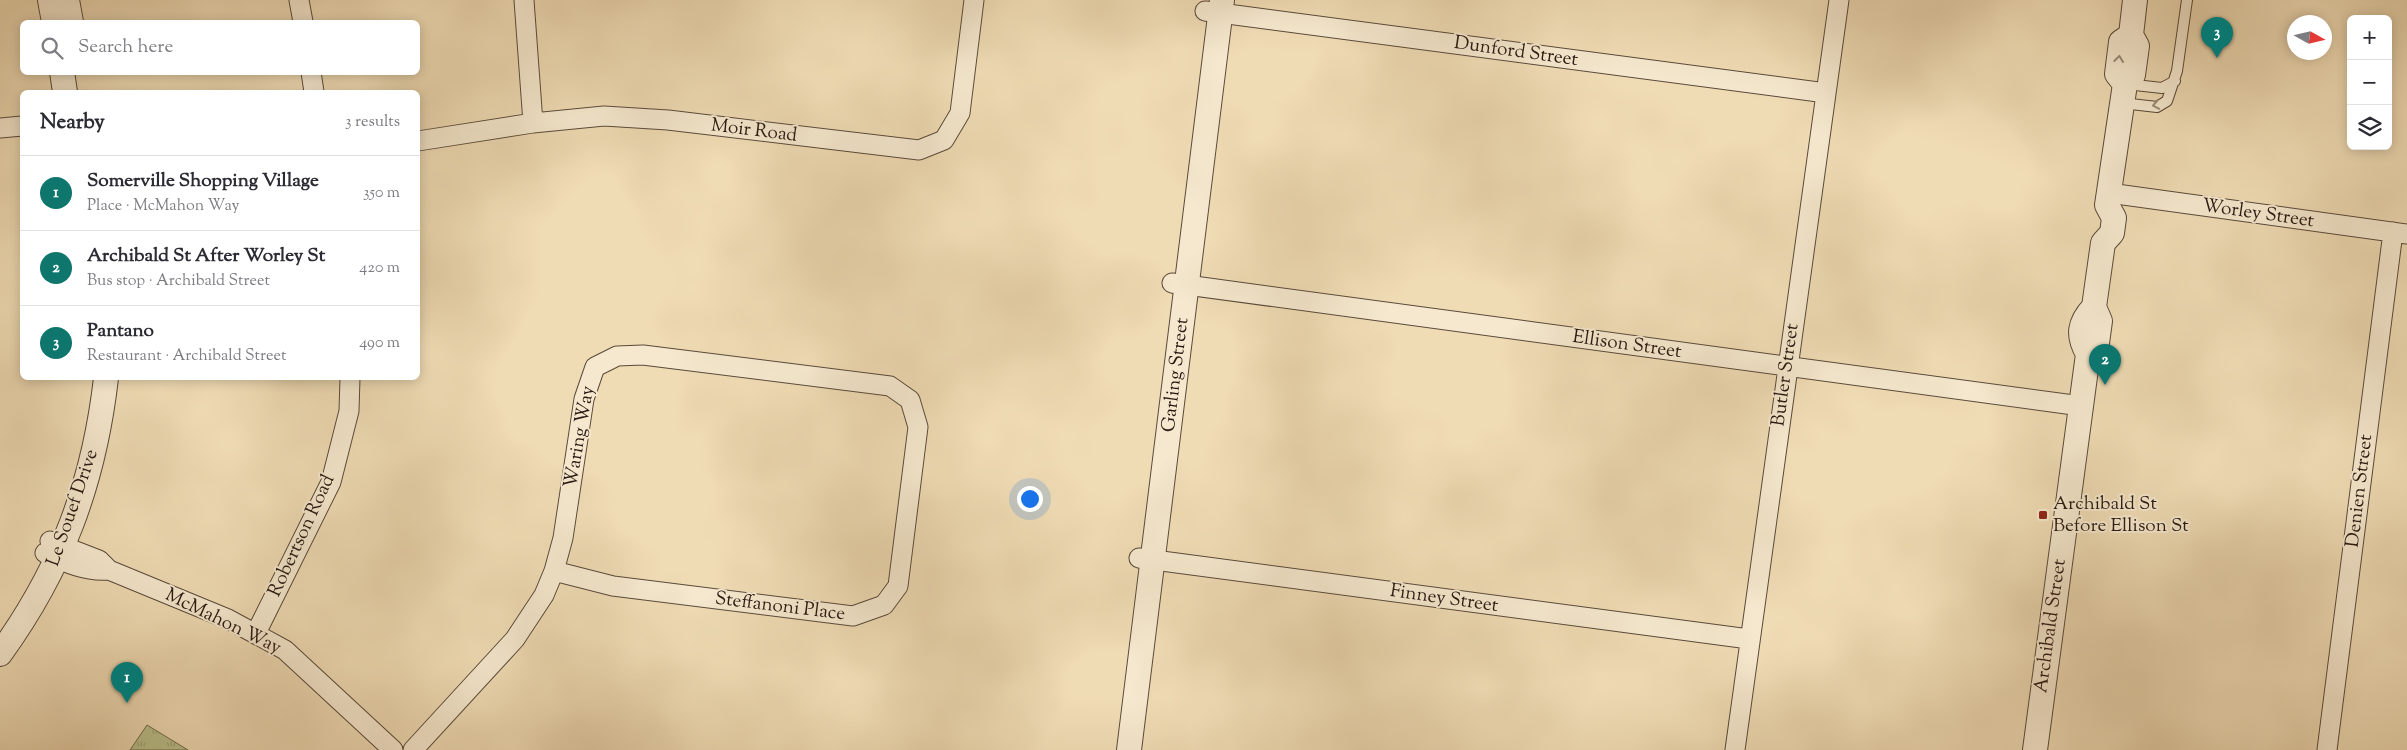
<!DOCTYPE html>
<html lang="en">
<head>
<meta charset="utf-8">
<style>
	:root { --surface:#fff; --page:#f7f7f7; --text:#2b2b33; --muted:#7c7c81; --line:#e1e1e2; --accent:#0f766e }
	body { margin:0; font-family:"Sorts Mill Goudy",serif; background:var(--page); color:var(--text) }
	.controls { position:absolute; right:15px; top:15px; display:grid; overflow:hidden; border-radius:8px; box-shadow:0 2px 12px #0003 }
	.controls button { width:45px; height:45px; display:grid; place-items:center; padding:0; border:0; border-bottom:1px solid var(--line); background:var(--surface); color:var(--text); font:25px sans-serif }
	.compass { position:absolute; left:2287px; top:15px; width:45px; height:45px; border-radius:50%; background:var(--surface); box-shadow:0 2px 12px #0003; rotate:98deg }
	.you { position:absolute; left:1029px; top:498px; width:18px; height:18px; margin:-12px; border:4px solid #fff; border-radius:50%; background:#1a73e8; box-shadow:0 0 0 8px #1a73e833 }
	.badge { display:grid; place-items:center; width:32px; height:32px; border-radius:50%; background:var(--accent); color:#fff; font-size:16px; font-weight:700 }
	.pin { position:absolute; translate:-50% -41px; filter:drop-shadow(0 1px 2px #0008) }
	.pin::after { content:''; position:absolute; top:26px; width:18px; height:15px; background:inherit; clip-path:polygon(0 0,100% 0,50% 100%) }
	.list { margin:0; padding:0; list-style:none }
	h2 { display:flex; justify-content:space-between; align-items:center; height:65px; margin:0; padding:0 20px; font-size:21px }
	h2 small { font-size:16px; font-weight:400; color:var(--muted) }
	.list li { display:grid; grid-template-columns:32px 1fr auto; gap:15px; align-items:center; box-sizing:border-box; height:75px; padding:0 20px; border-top:1px solid var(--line) }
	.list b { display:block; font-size:19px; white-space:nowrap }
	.list p { margin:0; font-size:16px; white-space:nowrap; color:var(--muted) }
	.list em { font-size:16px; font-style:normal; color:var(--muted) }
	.icon { flex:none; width:28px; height:28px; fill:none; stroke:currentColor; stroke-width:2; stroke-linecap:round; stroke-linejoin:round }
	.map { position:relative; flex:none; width:2407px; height:750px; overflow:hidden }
	.search { position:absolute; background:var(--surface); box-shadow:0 2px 12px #0003; left:20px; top:20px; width:400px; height:55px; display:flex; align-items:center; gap:12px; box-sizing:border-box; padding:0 18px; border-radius:8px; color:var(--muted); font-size:19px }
	.panel { position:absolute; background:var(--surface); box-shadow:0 2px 12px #0003; left:20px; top:90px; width:400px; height:290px; border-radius:8px }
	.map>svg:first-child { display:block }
</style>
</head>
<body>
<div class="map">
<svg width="2407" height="750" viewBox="0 0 2407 750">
	<defs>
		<pattern id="grass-tufts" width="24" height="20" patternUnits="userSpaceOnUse" patternTransform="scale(1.25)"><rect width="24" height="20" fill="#bac08c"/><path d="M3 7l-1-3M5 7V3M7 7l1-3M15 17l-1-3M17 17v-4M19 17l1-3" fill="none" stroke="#a0a478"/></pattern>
	</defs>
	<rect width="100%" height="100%" fill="#efdbb4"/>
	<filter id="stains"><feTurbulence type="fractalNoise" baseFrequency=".004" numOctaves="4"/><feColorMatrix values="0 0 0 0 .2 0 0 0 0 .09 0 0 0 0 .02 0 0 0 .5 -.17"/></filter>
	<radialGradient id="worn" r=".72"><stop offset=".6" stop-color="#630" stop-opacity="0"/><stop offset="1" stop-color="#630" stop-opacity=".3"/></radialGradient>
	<!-- grass -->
	<path fill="url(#grass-tufts)" stroke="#726c4f" d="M147 725 188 750H130Z"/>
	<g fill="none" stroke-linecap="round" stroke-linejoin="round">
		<defs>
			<path id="service" d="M2126 84 2162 88 2175 81
				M2122 103 2157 107 2167 101 2177 71 2187 0"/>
			<path id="minor" d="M299 0 303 22
				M524 0 533 123
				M1205 11 1826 93
				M311 72 314 92
				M0 128 22 126
				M418 141 533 123 604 116 668 120 919 150 944 140 960 113 974 0
				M2109 193 2407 234
				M1172 283 2081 406
				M50 541 99 560 109 570 228 619 285 650 393 750
				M45 553C66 563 86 572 109 570
				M1139 558 1749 639
				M256 633 331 482 349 411 350 378
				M413 750 515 639 544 595 554 571 563 538 584 399 595 367 617 356 643 355 890 386 910 400 918 427 898 586 884 605 853 616 613 586 554 571
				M1735 750 1839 0
				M2327 750 2393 232"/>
			<path id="tertiary" d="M50 0 54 22
				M67 0 71 22
				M62 72 65 92
				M2125 84 2117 74 2121 42 2131 35
				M2088 354C2077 335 2079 323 2094 307
				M0 654C62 568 94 483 106 378
				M1129 750 1222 0
				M2035 750 2088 354 2097 343 2100 321 2094 307 2103 243 2112 233 2114 218 2107 205 2125 84 2133 75 2137 46 2131 35 2135 0"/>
		</defs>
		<!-- service casing -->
		<use href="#service" stroke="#5a4a3a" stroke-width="12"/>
		<!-- minor casing -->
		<use href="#minor" stroke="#5a4a3a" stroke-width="21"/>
		<!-- tertiary casing -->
		<use href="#tertiary" stroke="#5a4a3a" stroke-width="26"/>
		<!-- service -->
		<use href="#service" stroke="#f5e8ce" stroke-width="10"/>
		<!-- minor -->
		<use href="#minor" stroke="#f5e8ce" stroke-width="19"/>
		<!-- tertiary -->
		<use href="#tertiary" stroke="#f5e8ce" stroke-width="24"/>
	</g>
	<!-- one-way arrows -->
	<defs><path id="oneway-chevron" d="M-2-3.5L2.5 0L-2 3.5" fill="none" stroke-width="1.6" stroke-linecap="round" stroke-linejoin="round" transform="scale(1.25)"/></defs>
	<g stroke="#998b79">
		<use href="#oneway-chevron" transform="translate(2119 59) rotate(-83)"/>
		<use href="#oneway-chevron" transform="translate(2156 105) rotate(169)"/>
	</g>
	<!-- markers -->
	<rect fill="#8f2418" stroke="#f5e8ce" stroke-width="2" x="2038" y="510" width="10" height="10" rx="2.5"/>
	<g text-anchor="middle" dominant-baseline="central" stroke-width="4" stroke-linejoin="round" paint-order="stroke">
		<!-- street labels -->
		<g font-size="19" fill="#291912" stroke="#f5e8ce">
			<text transform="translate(1516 52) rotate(8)">Dunford Street</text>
			<text transform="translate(754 131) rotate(7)">Moir Road</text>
			<text transform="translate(2258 214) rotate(8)">Worley Street</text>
			<text transform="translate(1627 345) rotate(8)">Ellison Street</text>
			<text transform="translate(1176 375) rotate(-83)">Garling Street</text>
			<text transform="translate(1786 375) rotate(-82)">Butler Street</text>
			<text transform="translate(580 437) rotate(-80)">Waring Way</text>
			<text transform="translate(2360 491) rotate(-83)">Denien Street</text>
			<text transform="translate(73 508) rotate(-71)">Le Souef Drive</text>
			<text transform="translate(302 536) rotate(-65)">Robertson Road</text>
			<text transform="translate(1444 599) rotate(8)">Finney Street</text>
			<text transform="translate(780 607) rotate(7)">Steffanoni Place</text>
			<text transform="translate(223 622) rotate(26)">McMahon Way</text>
			<text transform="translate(2051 626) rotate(-82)">Archibald Street</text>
		</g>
		<!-- poi labels -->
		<g font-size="19" fill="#291912" stroke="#f5e8ce" text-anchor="start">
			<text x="2053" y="504">Archibald St<tspan x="2053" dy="22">Before Ellison St</tspan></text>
		</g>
	</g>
	<rect width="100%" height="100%" filter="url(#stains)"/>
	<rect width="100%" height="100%" fill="url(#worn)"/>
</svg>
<div class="controls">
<button>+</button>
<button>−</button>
<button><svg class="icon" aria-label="layers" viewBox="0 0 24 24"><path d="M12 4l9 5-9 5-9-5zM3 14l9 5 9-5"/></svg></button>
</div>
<svg class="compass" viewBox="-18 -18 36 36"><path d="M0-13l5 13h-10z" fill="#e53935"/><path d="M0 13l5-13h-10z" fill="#7c7c81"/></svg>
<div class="you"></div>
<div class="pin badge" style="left:127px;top:703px">1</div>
<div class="pin badge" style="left:2105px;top:385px">2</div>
<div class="pin badge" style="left:2217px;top:58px">3</div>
<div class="search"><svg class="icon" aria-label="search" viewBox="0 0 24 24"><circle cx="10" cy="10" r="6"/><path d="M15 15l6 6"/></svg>Search here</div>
<section class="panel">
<h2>Nearby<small>3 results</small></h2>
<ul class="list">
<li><span class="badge">1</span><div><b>Somerville Shopping Village</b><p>Place · McMahon Way</p></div><em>350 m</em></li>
<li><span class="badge">2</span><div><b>Archibald St After Worley St</b><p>Bus stop · Archibald Street</p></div><em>420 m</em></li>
<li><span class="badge">3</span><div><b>Pantano</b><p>Restaurant · Archibald Street</p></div><em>490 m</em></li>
</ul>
</section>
</div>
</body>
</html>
